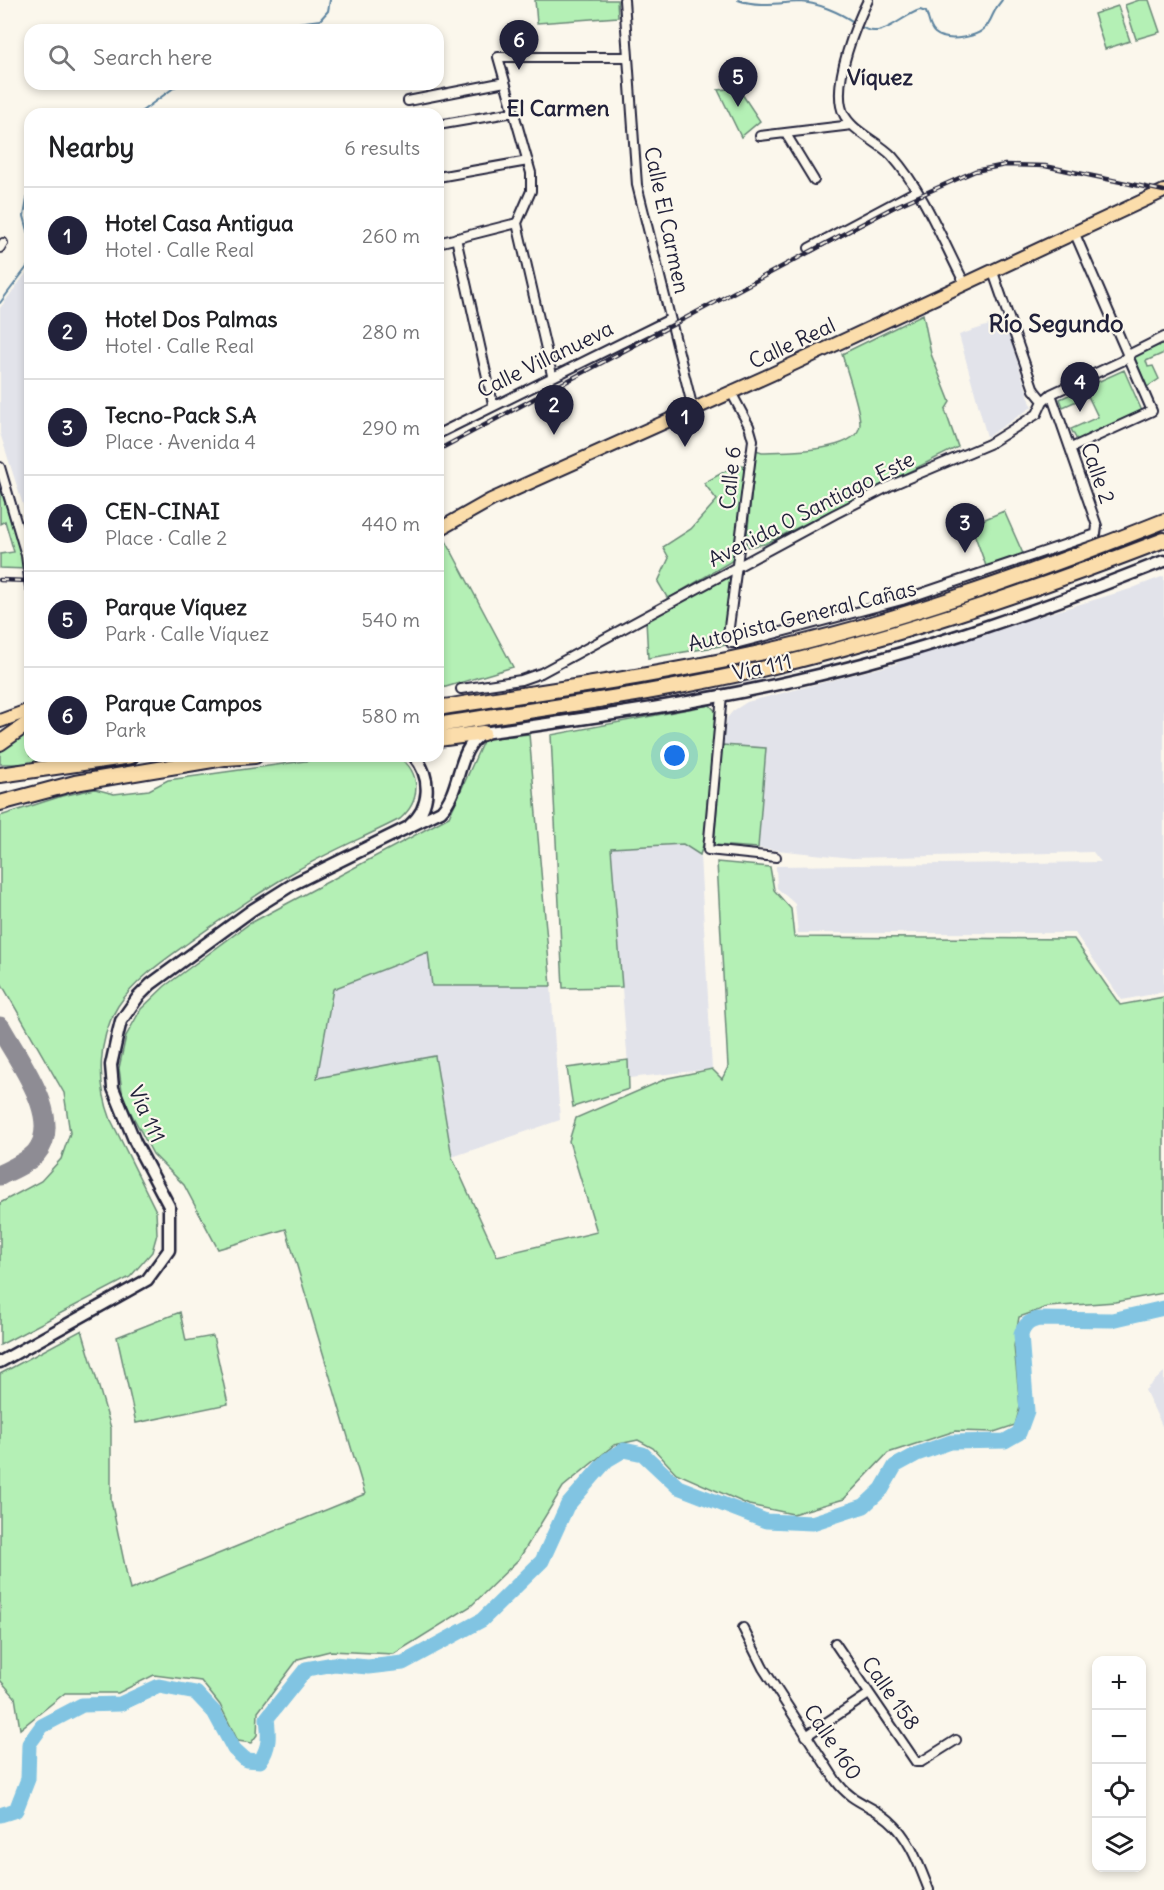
<!DOCTYPE html>
<html lang="en">
<head>
<meta charset="utf-8">
<style>
	:root { --surface:#fff; --page:#f2f2f2; --text:#202124; --muted:#757577; --line:#e0e0e0; --accent:#22223b }
	body { margin:0; font-family:Delius,sans-serif; background:var(--page); color:var(--text) }
	.controls { position:absolute; right:18px; bottom:18px; display:grid; overflow:hidden; border-radius:12px; box-shadow:0 3px 9px #0003 }
	.controls button { width:54px; height:54px; display:grid; place-items:center; padding:0; border:0; border-bottom:2px solid var(--line); background:var(--surface); color:var(--text); font:30px sans-serif }
	.you { position:absolute; left:675px; top:756px; width:21px; height:21px; margin:-15px; border:4px solid #fff; border-radius:50%; background:#1a73e8; box-shadow:0 0 0 9px #1a73e833 }
	.badge { display:grid; place-items:center; width:39px; height:39px; border-radius:50%; background:var(--accent); color:#fff; font-size:20px; font-weight:700 }
	.pin { position:absolute; translate:-50% -50px; filter:drop-shadow(0 2px 3px #0008) }
	.pin::after { content:''; position:absolute; top:32px; width:21px; height:18px; background:inherit; clip-path:polygon(0 0,100% 0,50% 100%) }
	.list { margin:0; padding:0; list-style:none }
	h2 { display:flex; justify-content:space-between; align-items:center; height:78px; margin:0; padding:0 24px; font-size:26px }
	h2 small { font-size:20px; font-weight:400; color:var(--muted) }
	.list li { display:grid; grid-template-columns:39px 1fr auto; gap:18px; align-items:center; box-sizing:border-box; height:96px; padding:0 24px; border-top:2px solid var(--line) }
	.list b { display:block; font-size:22px; white-space:nowrap }
	.list p { margin:0; font-size:20px; white-space:nowrap; color:var(--muted) }
	.list em { font-size:20px; font-style:normal; color:var(--muted) }
	.icon { flex:none; width:33px; height:33px; fill:none; stroke:currentColor; stroke-width:2; stroke-linecap:round; stroke-linejoin:round }
	.map { position:relative; flex:none; width:1164px; height:1890px; overflow:hidden }
	.search { position:absolute; background:var(--surface); box-shadow:0 3px 9px #0003; left:24px; top:24px; width:420px; height:66px; display:flex; align-items:center; gap:15px; box-sizing:border-box; padding:0 21px; border-radius:18px; color:var(--muted); font-size:22px }
	.panel { position:absolute; background:var(--surface); box-shadow:0 3px 9px #0003; left:24px; top:108px; width:420px; height:654px; border-radius:18px }
	.map>svg:first-child { display:block }
</style>
</head>
<body>
<div class="map">
<svg width="1164" height="1890" viewBox="0 0 1164 1890">
	<rect width="100%" height="100%" fill="#fbf7ec"/>
	<filter id="ink" filterUnits="userSpaceOnUse"><feTurbulence type="fractalNoise" baseFrequency=".0167" numOctaves="2"/><feDisplacementMap in="SourceGraphic" scale="12" xChannelSelector="R" yChannelSelector="G"/><feConvolveMatrix kernelMatrix="1 2 1 2 8 2 1 2 1" color-interpolation-filters="sRGB"/></filter>
	<g filter="url(#ink)">
		<!-- built -->
		<path fill="#e2e3ea" d="M30 268V527L0 433V308Z
			M1004 320 1032 407 987 437 959 335Z
			M1164 576V992L1122 1000 1075 933H798L795 904 777 888 776 866 1101 862 1093 852 852 858 758 848 766 749 722 745 727 718 733 711 747 702 895 664 921 652 1130 589Z
			M683 844 700 855 712 1069 629 1078 611 848Z
			M428 952 432 986H551L560 1120 452 1157 435 1056 317 1079 333 989Z
			M1164 1372V1430L1145 1390Z"/>
		<!-- green -->
		<path fill="#b4f0b5" stroke="#6b8978" stroke-width="1.5" d="M535 0H617L618 17 537 23Z
			M1139 0H1149L1160 32 1136 39 1125 5Z
			M1118 6 1130 41 1105 49 1094 14Z
			M738 88 760 121 741 137 718 90Z
			M923 314 931 354 950 402 945 410 958 447 765 544 746 547 756 450 762 452C784 451 862 453 860 422 859 405 847 372 842 354Z
			M1164 343V353L1146 361 1148 367 1153 366 1159 379 1147 387 1134 356Z
			M1124 370 1142 411 1077 440 1071 429 1098 417 1088 396 1063 407 1060 399Z
			M738 464 746 466 735 559 668 599 658 582 669 558 663 547 691 529 717 500 704 483Z
			M0 488 27 569 0 568V554L14 552 5 521 0 524Z
			M1004 511 1024 556 986 566 971 525Z
			M445 539 513 667 439 689 441 695H438V543Z
			M735 572 726 645 648 658 646 620Z
			M710 705 717 713 704 842 700 855 683 844 611 848 622 987 563 988 551 735Z
			M30 731V756H83L30 764H0V752L10 742Z
			M529 734 551 986H432L428 952 333 989 317 1078 435 1056 452 1157 497 1256 597 1232 569 1141 576 1118 668 1078 712 1069 722 1079 728 1067 717 862 770 867 774 890 791 909 794 937 1074 939 1120 1005 1164 997V1293L1115 1302 1048 1307 1019 1317 1014 1346 1020 1407 1015 1425 994 1432 955 1431 888 1453 844 1499 793 1514 749 1505 676 1473 653 1448 638 1440 614 1445 563 1487 519 1559 471 1606 394 1654 330 1651 298 1659 258 1712 257 1735 251 1743 238 1741 220 1705 201 1681 154 1675 118 1693H65L20 1729 15 1697 0 1680V1374L82 1330 111 1428V1500L130 1590 365 1494 286 1229 218 1249 184 1185 153 1154 123 1098 119 1068 126 1036 141 1009 165 986 249 924 449 817 484 739Z
			M722 745 766 748 758 848 714 845Z
			M341 756H398C422 773 421 801 400 819 365 837 328 852 294 872 257 893 223 918 188 943 163 961 135 980 118 1006 97 1040 97 1084 111 1120L156 1211 157 1234 152 1252 130 1277 0 1345V1203L41 1181 61 1159 70 1133 64 1093 0 981V816L62 796 95 789 114 794 149 790 168 780Z
			M628 1060 629 1089 573 1107 567 1068Z
			M180 1312 186 1341 213 1336 228 1404 136 1423 117 1337Z"/>
		<g fill="none" stroke-linecap="round" stroke-linejoin="round">
			<!-- stream -->
			<path stroke="#5b839f" stroke-width="2" d="M738 0C758 7 778 3 799 2 816 2 841 13 855 23
				M860 26C881 42 900 16 920 10L926 12C929 19 929 28 935 33 947 43 980 38 988 24 994 15 993 10 1002 0
				M282 30 298 23 320 20 328 11 330 0
				M138 114 179 84
				M30 183 24 216 30 238
				M0 303 30 263"/>
			<!-- river -->
			<path stroke="#81c4e2" stroke-width="15" d="M0 1815 16 1810 28 1779 29 1744 42 1726 82 1705 120 1704 159 1686 196 1693 214 1712 234 1749 246 1760 260 1761C270 1747 269 1735 267 1718L306 1669 334 1664 368 1667 403 1663 482 1620 542 1561 567 1506 607 1460 624 1450 643 1454 678 1487 766 1521 812 1523 864 1506 882 1489 895 1466 917 1454 951 1442 1005 1441 1019 1433 1027 1411 1021 1335C1024 1325 1028 1322 1038 1319L1112 1320 1164 1308"/>
			<!-- taxiway -->
			<path stroke="#8e8c94" stroke-width="21" d="M0 1027C17 1059 65 1119 36 1153 27 1163 12 1169 0 1175"/>
			<defs>
				<path id="street" d="M624 0 637 185 693 409
					M868 0C855 26 835 77 841 106 845 129 877 140 892 156 924 192 943 242 965 284
					M408 101 505 82
					M438 125 514 112
					M786 134 814 180
					M760 136 852 125
					M438 177 528 161
					M517 223 531 191V173L498 57H627
					M517 223 552 375
					M456 238 493 404
					M438 243 517 223
					M0 248 3 243
					M809 248 916 191
					M993 272 1034 390 1043 401
					M731 392 749 426 753 440 728 635 731 643H739L902 600 1096 534 1097 526 1051 394
					M438 434 670 319
					M1071 448 1152 411 1075 234
					M0 467 26 555 30 587
					M461 689 521 680 541 673 835 514 892 485 989 444 1037 414 1043 401 1051 394 1122 361 1128 355 1164 337
					M722 695 708 850 776 857
					M743 1628 763 1668 836 1781C852 1803 870 1804 889 1820 910 1838 919 1865 929 1890
					M835 1643 916 1762H921L956 1740
					M806 1736 869 1694"/>
				<path id="secondary" d="M410 825C431 807 432 777 414 756
					M0 1362 147 1280 169 1250V1206L135 1142 113 1088 111 1065 118 1033 121 1021 138 997 151 984 252 910 295 883 441 811C462 790 456 749 483 733 588 718 693 704 797 680 922 652 1045 608 1164 561"/>
				<path id="primary" d="M438 530 491 500 772 374 1164 191
					M0 721 30 710"/>
				<path id="highway" d="M438 708C544 691 650 677 755 654 895 623 1031 574 1164 521
					M438 725C549 707 661 693 770 667 904 635 1035 590 1164 540
					M438 739 483 733
					M0 743 30 722
					M227 758 255 756
					M0 775 131 756
					M0 803 75 783 236 756"/>
			</defs>
			<!-- street casing -->
			<use href="#street" stroke="#22223b" stroke-width="12"/>
			<!-- secondary casing -->
			<use href="#secondary" stroke="#22223b" stroke-width="15"/>
			<!-- primary casing -->
			<use href="#primary" stroke="#22223b" stroke-width="16"/>
			<!-- highway casing -->
			<use href="#highway" stroke="#22223b" stroke-width="18"/>
			<!-- street -->
			<use href="#street" stroke="#fbf7ec" stroke-width="8"/>
			<!-- secondary -->
			<use href="#secondary" stroke="#fbf7ec" stroke-width="10"/>
			<!-- primary -->
			<use href="#primary" stroke="#fbddab" stroke-width="12"/>
			<!-- highway -->
			<use href="#highway" stroke="#fbddab" stroke-width="14"/>
			<defs>
				<path id="rail" d="M438 450 892 208 975 171 1005 165 1045 166 1164 191
					M0 580 30 581"/>
			</defs>
			<!-- rail casing -->
			<use href="#rail" stroke="#22223b" stroke-width="4.5"/>
			<!-- rail -->
			<use href="#rail" stroke="#fbf7ec" stroke-width="2" stroke-dasharray="7" stroke-linecap="butt"/>
		</g>
	</g>
	<g text-anchor="middle" dominant-baseline="central" stroke-width="4.5" stroke-linejoin="round" paint-order="stroke">
		<!-- street labels -->
		<g font-size="21" fill="#22223b" stroke="#fbf7ec">
			<text transform="translate(667 220) rotate(78)">Calle El Carmen</text>
			<text transform="translate(792 343) rotate(-25)">Calle Real</text>
			<text transform="translate(545 359) rotate(-26)">Calle Villanueva</text>
			<text transform="translate(1098 473) rotate(71)">Calle 2</text>
			<text transform="translate(730 478) rotate(-84)">Calle 6</text>
			<text transform="translate(811 509) rotate(-27)">Avenida 0 Santiago Este</text>
			<text transform="translate(802 616) rotate(-14)">Autopista General Cañas</text>
			<text transform="translate(762 667) rotate(-12)">Vía 111</text>
			<text transform="translate(147 1114) rotate(66)">Vía 111</text>
			<text transform="translate(891 1693) rotate(55)">Calle 158</text>
			<text transform="translate(833 1742) rotate(56)">Calle 160</text>
		</g>
		<!-- neighbourhood labels -->
		<g font-size="22" font-weight="bold" fill="#22223b" stroke="#fbf7ec">
			<text x="880" y="77">Víquez</text>
			<text x="558" y="108">El Carmen</text>
		</g>
		<!-- quarter labels -->
		<g font-size="24" font-weight="bold" fill="#22223b" stroke="#fbf7ec">
			<text x="1056" y="323">Río Segundo</text>
		</g>
	</g>
</svg>
<div class="controls">
<button>+</button>
<button>−</button>
<button><svg class="icon" aria-label="locate" viewBox="0 0 24 24"><circle cx="12" cy="12" r="6"/><path d="M12 2v4M12 18v4M2 12h4M18 12h4"/></svg></button>
<button><svg class="icon" aria-label="layers" viewBox="0 0 24 24"><path d="M12 4l9 5-9 5-9-5zM3 14l9 5 9-5"/></svg></button>
</div>
<div class="you"></div>
<div class="pin badge" style="left:685px;top:447px">1</div>
<div class="pin badge" style="left:554px;top:435px">2</div>
<div class="pin badge" style="left:965px;top:553px">3</div>
<div class="pin badge" style="left:1080px;top:412px">4</div>
<div class="pin badge" style="left:738px;top:107px">5</div>
<div class="pin badge" style="left:519px;top:70px">6</div>
<div class="search"><svg class="icon" aria-label="search" viewBox="0 0 24 24"><circle cx="10" cy="10" r="6"/><path d="M15 15l6 6"/></svg>Search here</div>
<section class="panel">
<h2>Nearby<small>6 results</small></h2>
<ul class="list">
<li><span class="badge">1</span><div><b>Hotel Casa Antigua</b><p>Hotel · Calle Real</p></div><em>260 m</em></li>
<li><span class="badge">2</span><div><b>Hotel Dos Palmas</b><p>Hotel · Calle Real</p></div><em>280 m</em></li>
<li><span class="badge">3</span><div><b>Tecno-Pack S.A</b><p>Place · Avenida 4</p></div><em>290 m</em></li>
<li><span class="badge">4</span><div><b>CEN-CINAI</b><p>Place · Calle 2</p></div><em>440 m</em></li>
<li><span class="badge">5</span><div><b>Parque Víquez</b><p>Park · Calle Víquez</p></div><em>540 m</em></li>
<li><span class="badge">6</span><div><b>Parque Campos</b><p>Park</p></div><em>580 m</em></li>
</ul>
</section>
</div>
</body>
</html>
